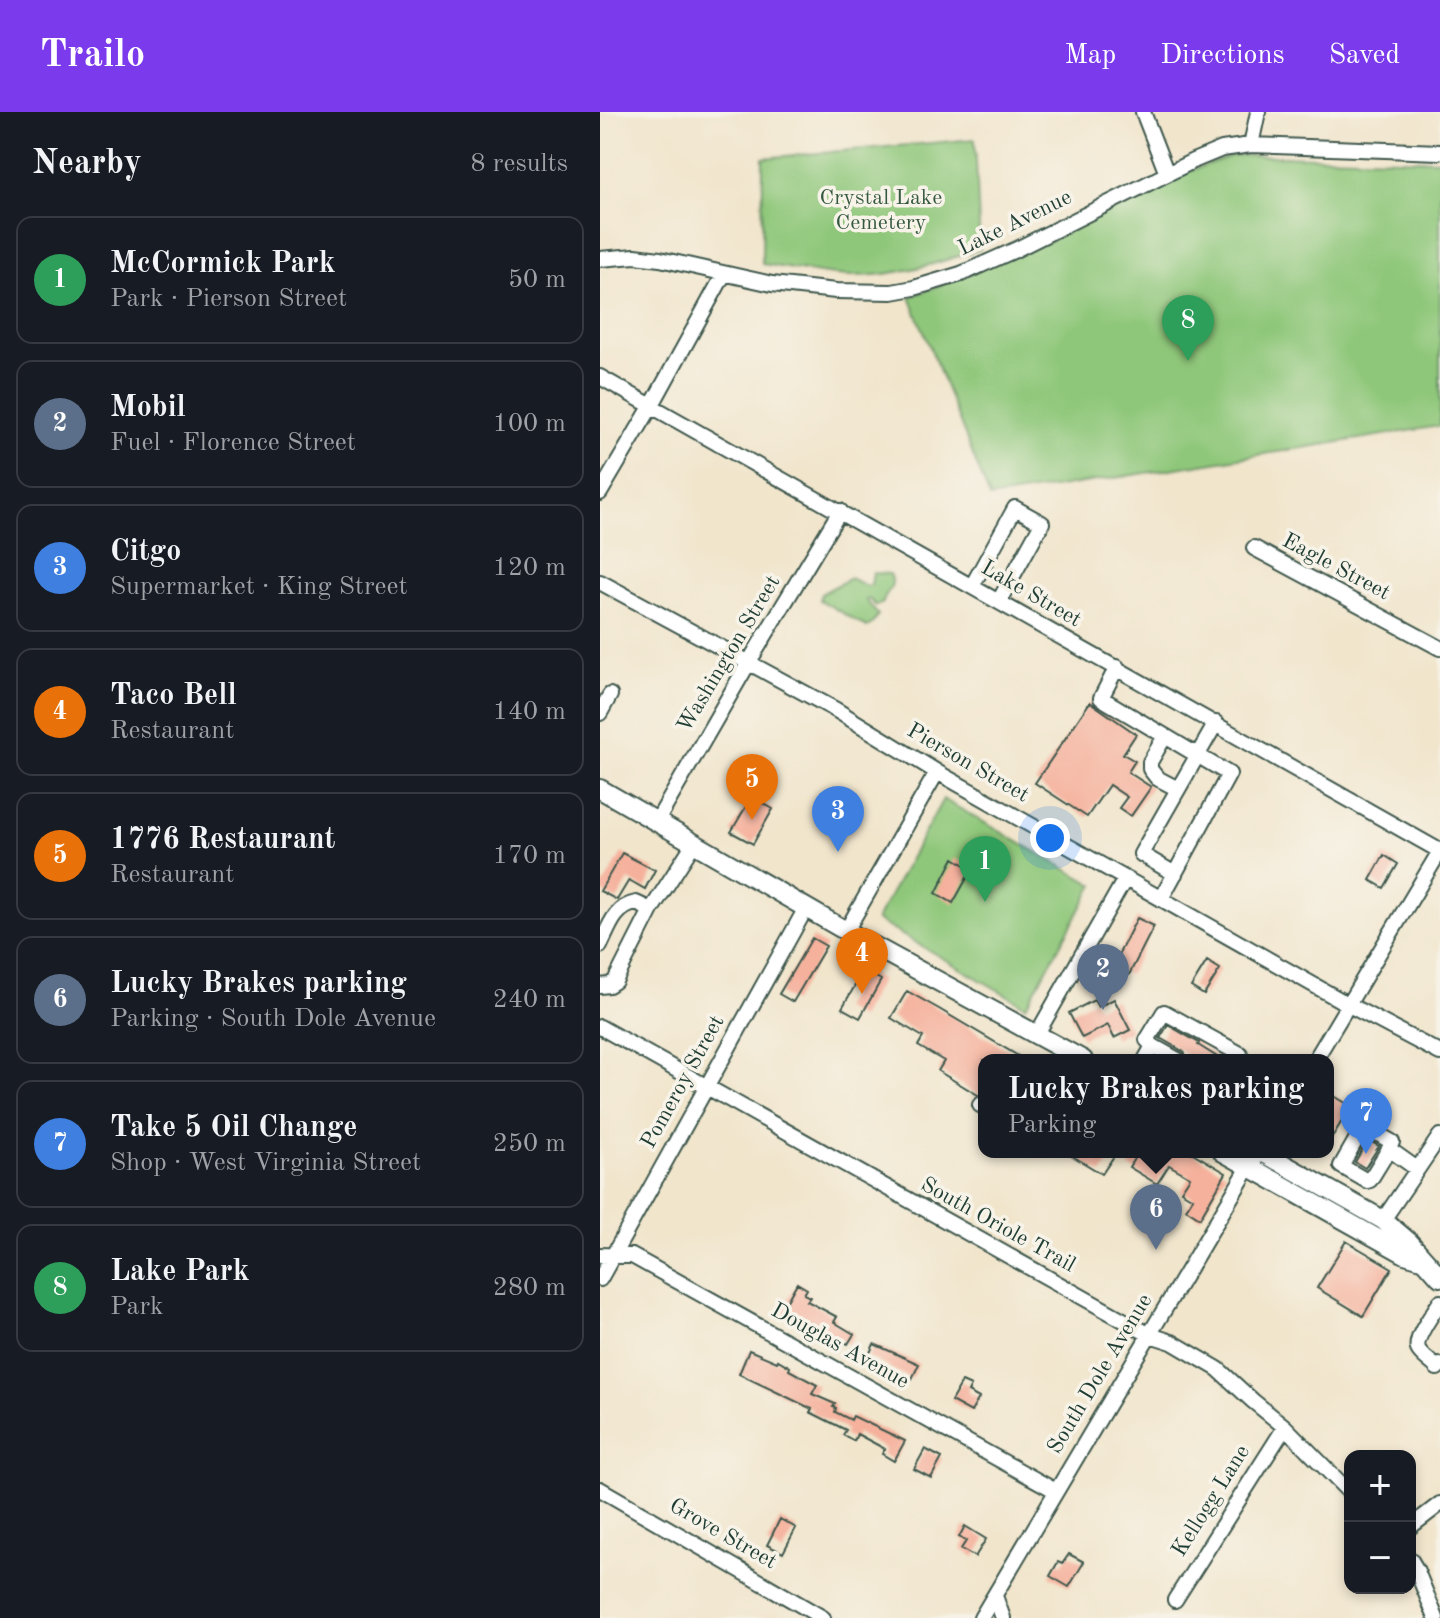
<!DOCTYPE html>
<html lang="en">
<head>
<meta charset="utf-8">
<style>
	:root { --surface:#171b24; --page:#20242c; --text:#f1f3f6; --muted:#9ea1a6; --line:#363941; --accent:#7c3aed }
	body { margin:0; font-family:"Old Standard TT",serif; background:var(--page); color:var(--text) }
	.controls { position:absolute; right:24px; bottom:24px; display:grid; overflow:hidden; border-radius:16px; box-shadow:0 4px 12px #0003 }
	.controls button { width:72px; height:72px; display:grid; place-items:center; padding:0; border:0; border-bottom:2px solid var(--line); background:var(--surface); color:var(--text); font:40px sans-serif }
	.you { position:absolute; left:450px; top:726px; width:28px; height:28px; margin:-20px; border:6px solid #fff; border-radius:50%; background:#1a73e8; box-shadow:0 0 0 12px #1a73e833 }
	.badge { display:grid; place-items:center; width:52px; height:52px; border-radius:50%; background:var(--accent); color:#fff; font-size:26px; font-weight:700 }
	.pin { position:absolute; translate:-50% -66px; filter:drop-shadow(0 2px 4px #0008) }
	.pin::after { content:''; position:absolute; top:42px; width:28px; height:24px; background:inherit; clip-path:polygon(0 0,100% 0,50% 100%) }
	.popup { position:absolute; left:378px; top:942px; width:356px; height:104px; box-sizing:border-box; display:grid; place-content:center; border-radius:16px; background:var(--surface); filter:drop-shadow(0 2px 6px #0005); font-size:26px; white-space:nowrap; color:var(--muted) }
	.popup b { font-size:30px; color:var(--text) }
	.popup::after { content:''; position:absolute; left:50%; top:100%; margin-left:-16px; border:16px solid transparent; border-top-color:var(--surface) }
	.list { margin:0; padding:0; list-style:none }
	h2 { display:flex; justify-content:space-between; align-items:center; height:104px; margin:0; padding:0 32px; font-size:34px }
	h2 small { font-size:26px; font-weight:400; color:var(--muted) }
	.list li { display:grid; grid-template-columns:52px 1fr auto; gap:24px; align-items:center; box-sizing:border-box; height:128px; margin:0 16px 16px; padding:0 16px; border:2px solid var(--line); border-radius:16px }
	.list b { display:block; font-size:30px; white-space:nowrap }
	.list p { margin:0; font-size:26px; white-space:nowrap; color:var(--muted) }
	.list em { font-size:26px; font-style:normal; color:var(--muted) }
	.map { position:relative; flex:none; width:840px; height:1506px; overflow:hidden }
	header { display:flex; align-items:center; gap:48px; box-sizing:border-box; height:112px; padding:0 40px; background:var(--accent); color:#fff }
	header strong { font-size:38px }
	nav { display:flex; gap:44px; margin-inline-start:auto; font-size:28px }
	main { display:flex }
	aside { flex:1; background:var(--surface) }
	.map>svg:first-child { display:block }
</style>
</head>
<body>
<header>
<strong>Trailo</strong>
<nav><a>Map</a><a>Directions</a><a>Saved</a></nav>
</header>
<main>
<aside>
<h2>Nearby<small>8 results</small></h2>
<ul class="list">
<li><span class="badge" style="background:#2e9e5b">1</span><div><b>McCormick Park</b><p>Park · Pierson Street</p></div><em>50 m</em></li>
<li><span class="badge" style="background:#5c6f8a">2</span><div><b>Mobil</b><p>Fuel · Florence Street</p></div><em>100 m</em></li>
<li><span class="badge" style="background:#3f7fe0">3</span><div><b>Citgo</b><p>Supermarket · King Street</p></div><em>120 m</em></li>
<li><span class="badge" style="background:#e8710a">4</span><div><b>Taco Bell</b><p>Restaurant</p></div><em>140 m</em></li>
<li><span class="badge" style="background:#e8710a">5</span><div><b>1776 Restaurant</b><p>Restaurant</p></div><em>170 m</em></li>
<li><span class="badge" style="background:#5c6f8a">6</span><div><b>Lucky Brakes parking</b><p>Parking · South Dole Avenue</p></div><em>240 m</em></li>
<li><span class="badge" style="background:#3f7fe0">7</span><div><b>Take 5 Oil Change</b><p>Shop · West Virginia Street</p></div><em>250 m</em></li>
<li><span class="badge" style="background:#2e9e5b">8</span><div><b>Lake Park</b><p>Park</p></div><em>280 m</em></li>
</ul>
</aside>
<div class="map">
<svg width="840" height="1506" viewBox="0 0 840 1506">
	<rect width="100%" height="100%" fill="#f7f3e8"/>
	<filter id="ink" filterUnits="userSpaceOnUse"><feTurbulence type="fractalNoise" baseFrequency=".0125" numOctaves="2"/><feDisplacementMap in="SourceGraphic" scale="16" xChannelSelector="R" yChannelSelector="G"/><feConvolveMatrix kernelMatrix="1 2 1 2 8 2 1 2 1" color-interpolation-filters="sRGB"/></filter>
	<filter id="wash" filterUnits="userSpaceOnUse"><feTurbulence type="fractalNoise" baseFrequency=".006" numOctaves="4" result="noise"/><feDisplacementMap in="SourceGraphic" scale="32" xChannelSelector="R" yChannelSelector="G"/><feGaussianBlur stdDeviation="1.8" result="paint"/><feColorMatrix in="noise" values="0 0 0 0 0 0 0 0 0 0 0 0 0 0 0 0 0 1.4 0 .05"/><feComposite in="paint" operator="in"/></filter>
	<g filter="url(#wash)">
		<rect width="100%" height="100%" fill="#f1e5cc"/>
		<!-- green -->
		<path fill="#8fc77a" stroke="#578257" stroke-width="2" d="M375 27 380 137C339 151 298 164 254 164 226 164 191 156 162 152L163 46Z
			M634 43 840 48V314L390 386 310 185 445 131 581 62Z
			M273 461 290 462C297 475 285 478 283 491L276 494 269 487 266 488 278 503 272 512 267 515 220 488 221 482 250 466 267 474 271 473Z
			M343 687 494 773 426 894 276 808Z"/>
		<g id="blocks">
			<!-- building -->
			<path fill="#f5b19c" d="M490 590 536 622 523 642 535 649 528 660 551 675 531 704 519 696 527 685 509 673 487 705 435 671Z
				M161 690 173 697 153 732 131 720 148 691 157 697Z
				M22 741 55 758 45 777 29 768 17 788 0 779Z
				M784 743 798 752 784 776 770 768Z
				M354 746 372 757 353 791 336 781Z
				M537 806 554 814 529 863 512 855Z
				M212 826 226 834 193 890 179 882Z
				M607 849 620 857 604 883 591 875Z
				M264 858 281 868 260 906 242 896Z
				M307 879 339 897 425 948H384V978L381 983H378L338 959 344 949 318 934 323 925 291 906Z
				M514 887 530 918 514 926 508 913 482 926 469 901 494 888 498 895Z
				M568 913 599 931 598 933 622 948H588L584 940 560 926Z
				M734 984 751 994 728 1032V994Z
				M768 1028 779 1034 765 1056 755 1050Z
				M466 1040H508L514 1044 502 1062Z
				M538 1040H591L626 1061 600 1106 586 1097 593 1086 581 1079 590 1065 569 1053 557 1072 529 1055Z
				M746 1129 792 1156 763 1204 717 1176Z
				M197 1171 207 1177 204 1182 210 1185 207 1189 237 1205 234 1210 254 1222 248 1232 198 1205 195 1210 180 1201Z
				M274 1232 319 1252 312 1267 268 1245Z
				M149 1238 177 1250 178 1248 190 1255 189 1258 217 1273 212 1282 235 1292 233 1295 236 1296 235 1300 251 1308 253 1304 305 1329 294 1349 282 1342 285 1337 257 1322 254 1329 243 1323 246 1318 210 1300 212 1297 139 1262Z
				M362 1270 371 1274 368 1280 379 1286 371 1300 351 1289Z
				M325 1337 342 1346 331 1366 314 1357Z
				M180 1407 196 1416 183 1441 167 1433Z
				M365 1414 386 1427 375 1445 361 1437 366 1429 359 1425Z
				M469 1442 484 1450 469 1475 450 1464 458 1450 462 1452Z"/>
		</g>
	</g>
	<g filter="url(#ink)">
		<use href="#blocks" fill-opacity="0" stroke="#3e564b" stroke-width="2"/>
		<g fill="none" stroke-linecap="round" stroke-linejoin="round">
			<defs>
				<path id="minor" d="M543 0 567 62
					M651 33 658 0
					M0 147 35 144 60 147 172 172 236 179 292 180 314 176 361 162 415 138 593 49 622 37 651 33 840 40
					M0 265 840 739
					M0 381 52 293 124 162
					M654 436 840 536
					M0 470 236 598 337 660 749 893 840 941
					M372 474 415 396 442 411 399 489
					M517 555 501 586 629 662 561 787
					M0 601 10 583
					M565 624 550 650V657L557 666 578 677
					M57 709 149 550 240 399
					M575 762 541 742 616 611
					M246 819 337 660
					M0 834C9 816 14 795 36 791L51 798
					M0 874 9 873 15 869 51 798 94 731
					M0 915 550 1223 572 1230 618 1257 653 1289 685 1315 750 1381
					M437 922 525 767
					M545 948 553 934
					M578 948 553 934 547 928 564 900 640 942V948
					M715 948 840 739
					M380 993 384 995
					M789 1037 770 1068 767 1069 741 1054 764 1014 792 1030 789 1037 817 1057
					M783 1108 840 1024
					M0 1143 32 1144 456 1379
					M0 1167 206 796
					M840 1190C834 1200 814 1226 818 1237 821 1244 832 1250 837 1256L840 1253
					M0 1377 223 1506
					M810 1415 840 1392
					M810 1447 816 1457 836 1506
					M395 1484 403 1506
					M575 1488 685 1315
					M381 1506 658 1040"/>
				<path id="major" d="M0 677 246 819 483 948
					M623 1040 805 1142 822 1147
					M662 1040 783 1108 809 1130 840 1165"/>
			</defs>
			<!-- minor casing -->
			<use href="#minor" stroke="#3e564b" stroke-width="18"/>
			<!-- major casing -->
			<use href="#major" stroke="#3e564b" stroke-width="22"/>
			<!-- minor -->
			<use href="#minor" stroke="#fff" stroke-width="14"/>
			<!-- major -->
			<use href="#major" stroke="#fff" stroke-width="18"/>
		</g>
	</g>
	<g text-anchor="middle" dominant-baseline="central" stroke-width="7" stroke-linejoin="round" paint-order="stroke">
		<!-- park labels -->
		<g font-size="22" fill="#355942" stroke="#f7f3e8">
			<text x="281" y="86">Crystal Lake<tspan x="281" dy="25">Cemetery</tspan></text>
		</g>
		<!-- street labels -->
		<g font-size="22" fill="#1f3d34" stroke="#f7f3e8">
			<text transform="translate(415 111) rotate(-26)">Lake Avenue</text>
			<text transform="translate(736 455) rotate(28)">Eagle Street</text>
			<text transform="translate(431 482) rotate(30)">Lake Street</text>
			<text transform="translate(129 542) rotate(-59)">Washington Street</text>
			<text transform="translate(368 651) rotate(30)">Pierson Street</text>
			<text transform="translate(83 970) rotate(-61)">Pomeroy Street</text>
			<text transform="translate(398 1113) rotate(29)">South Oriole Trail</text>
			<text transform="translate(240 1234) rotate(29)">Douglas Avenue</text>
			<text transform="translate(500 1262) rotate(-59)">South Dole Avenue</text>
			<text transform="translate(611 1389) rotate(-58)">Kellogg Lane</text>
			<text transform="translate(123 1422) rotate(30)">Grove Street</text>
		</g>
	</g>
</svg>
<div class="controls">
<button>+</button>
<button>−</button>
</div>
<div class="you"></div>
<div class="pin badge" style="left:385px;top:790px;background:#2e9e5b">1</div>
<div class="pin badge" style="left:503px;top:898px;background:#5c6f8a">2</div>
<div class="pin badge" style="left:238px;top:740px;background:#3f7fe0">3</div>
<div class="pin badge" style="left:262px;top:882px;background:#e8710a">4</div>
<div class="pin badge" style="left:152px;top:708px;background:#e8710a">5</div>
<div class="pin badge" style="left:556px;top:1138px;background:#5c6f8a">6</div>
<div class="popup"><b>Lucky Brakes parking</b>Parking</div>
<div class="pin badge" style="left:766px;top:1042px;background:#3f7fe0">7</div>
<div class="pin badge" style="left:588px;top:249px;background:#2e9e5b">8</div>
</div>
</main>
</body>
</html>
